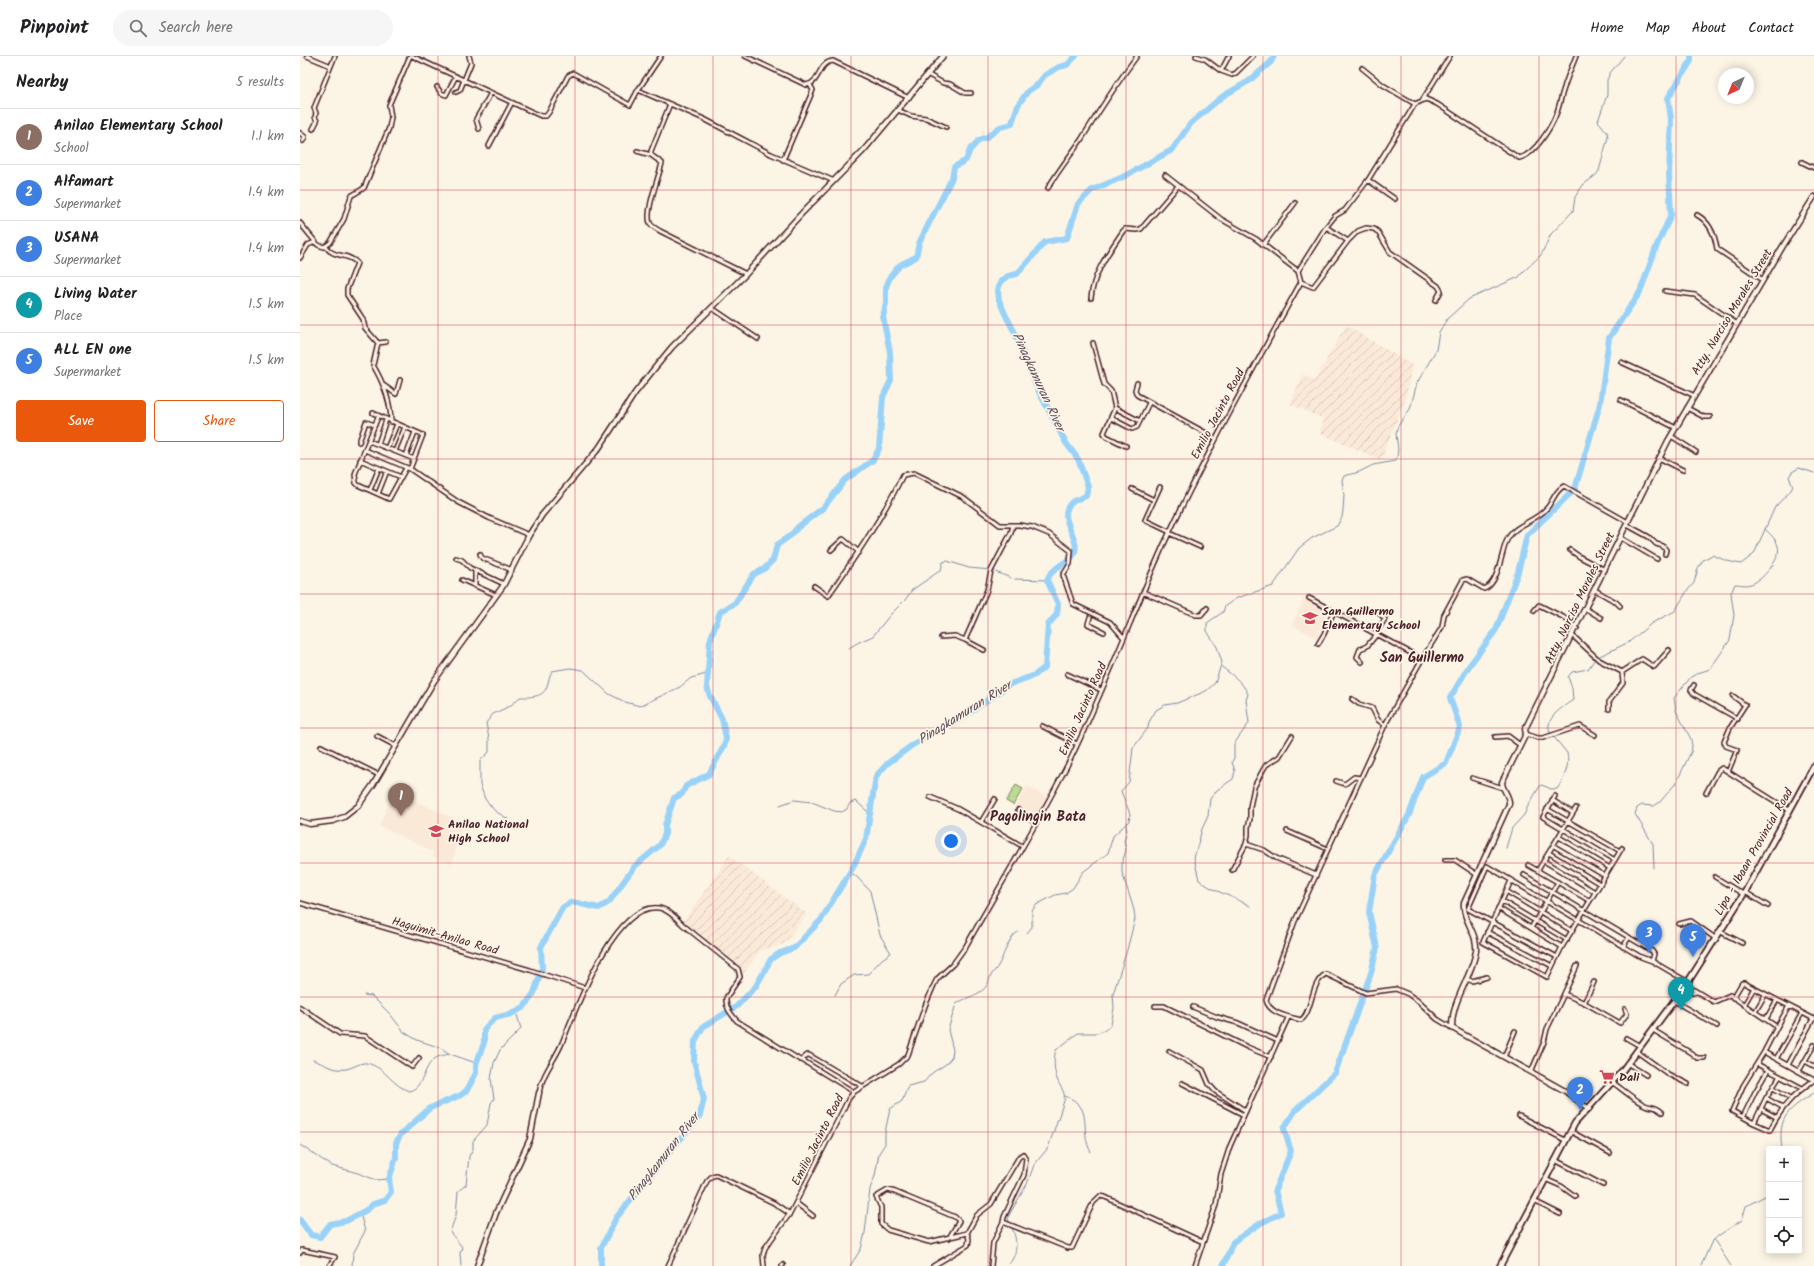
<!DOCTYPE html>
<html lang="en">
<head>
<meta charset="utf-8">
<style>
	:root { --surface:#fff; --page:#f6f6f6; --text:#202124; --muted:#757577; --line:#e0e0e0; --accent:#ea580c }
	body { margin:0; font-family:Kalam,sans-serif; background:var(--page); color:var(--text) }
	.controls { position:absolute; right:12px; bottom:12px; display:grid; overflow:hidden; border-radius:4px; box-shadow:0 2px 10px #0003 }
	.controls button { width:36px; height:36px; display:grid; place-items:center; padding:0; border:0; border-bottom:1px solid var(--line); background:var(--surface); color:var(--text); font:20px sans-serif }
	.compass { position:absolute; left:1418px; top:12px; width:36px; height:36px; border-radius:50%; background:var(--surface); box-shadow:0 2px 10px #0003; rotate:223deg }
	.you { position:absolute; left:651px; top:785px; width:14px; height:14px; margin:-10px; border:3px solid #fff; border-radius:50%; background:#1a73e8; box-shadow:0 0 0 6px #1a73e833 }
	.badge { display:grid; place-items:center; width:26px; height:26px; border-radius:50%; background:var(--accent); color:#fff; font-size:13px; font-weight:700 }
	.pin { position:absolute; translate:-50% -33px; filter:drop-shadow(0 1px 2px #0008) }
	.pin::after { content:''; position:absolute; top:21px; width:14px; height:12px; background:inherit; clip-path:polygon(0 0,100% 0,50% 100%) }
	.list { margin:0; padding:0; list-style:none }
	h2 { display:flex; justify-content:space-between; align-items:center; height:52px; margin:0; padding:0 16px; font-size:17px }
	h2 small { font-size:13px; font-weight:400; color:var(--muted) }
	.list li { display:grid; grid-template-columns:26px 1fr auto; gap:12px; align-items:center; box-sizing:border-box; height:56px; padding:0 16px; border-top:1px solid var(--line) }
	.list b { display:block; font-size:15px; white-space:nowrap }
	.list p { margin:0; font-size:13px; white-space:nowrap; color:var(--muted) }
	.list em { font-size:13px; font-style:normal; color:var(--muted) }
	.actions { display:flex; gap:8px; padding:12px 16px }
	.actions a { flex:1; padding:9px 0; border:1px solid var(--accent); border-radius:4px; text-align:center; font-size:14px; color:var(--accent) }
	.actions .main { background:var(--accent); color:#fff }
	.icon { flex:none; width:22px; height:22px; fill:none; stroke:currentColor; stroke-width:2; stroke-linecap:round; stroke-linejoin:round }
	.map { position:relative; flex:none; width:1514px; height:1210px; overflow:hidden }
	header { display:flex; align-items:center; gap:24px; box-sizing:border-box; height:56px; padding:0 20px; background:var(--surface); border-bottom:1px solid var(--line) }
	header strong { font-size:19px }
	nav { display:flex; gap:22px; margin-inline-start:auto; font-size:14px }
	.search { width:280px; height:36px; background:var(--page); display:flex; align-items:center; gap:10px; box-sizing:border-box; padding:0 14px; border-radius:22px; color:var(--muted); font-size:15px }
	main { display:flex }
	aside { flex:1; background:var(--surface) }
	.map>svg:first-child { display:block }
</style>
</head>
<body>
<header>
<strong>Pinpoint</strong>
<div class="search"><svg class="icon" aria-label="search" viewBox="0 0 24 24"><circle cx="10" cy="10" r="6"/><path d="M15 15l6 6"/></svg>Search here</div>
<nav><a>Home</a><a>Map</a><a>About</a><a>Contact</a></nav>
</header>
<main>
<aside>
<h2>Nearby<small>5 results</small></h2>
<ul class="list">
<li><span class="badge" style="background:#8d6e63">1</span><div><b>Anilao Elementary School</b><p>School</p></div><em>1.1 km</em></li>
<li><span class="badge" style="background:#3f7fe0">2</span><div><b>Alfamart</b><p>Supermarket</p></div><em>1.4 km</em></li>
<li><span class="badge" style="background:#3f7fe0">3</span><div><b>USANA</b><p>Supermarket</p></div><em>1.4 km</em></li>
<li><span class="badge" style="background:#0f9aa8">4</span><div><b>Living Water</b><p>Place</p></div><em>1.5 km</em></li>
<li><span class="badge" style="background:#3f7fe0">5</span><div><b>ALL EN one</b><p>Supermarket</p></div><em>1.5 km</em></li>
</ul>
<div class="actions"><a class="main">Save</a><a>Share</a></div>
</aside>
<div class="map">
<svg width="1514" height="1210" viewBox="0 0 1514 1210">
	<defs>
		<pattern id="industrial-furrows" width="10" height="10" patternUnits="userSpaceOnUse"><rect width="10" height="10" fill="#fbe9d8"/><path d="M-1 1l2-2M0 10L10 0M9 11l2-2" fill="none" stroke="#d9c7ba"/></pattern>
	</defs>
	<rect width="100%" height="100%" fill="#fcf5e5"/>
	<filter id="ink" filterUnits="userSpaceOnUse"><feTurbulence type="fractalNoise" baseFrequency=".025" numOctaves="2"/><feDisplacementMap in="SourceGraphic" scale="8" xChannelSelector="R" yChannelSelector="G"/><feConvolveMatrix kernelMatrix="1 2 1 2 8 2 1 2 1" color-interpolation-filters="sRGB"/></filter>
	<g filter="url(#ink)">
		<!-- built -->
		<path fill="#fbe9d8" d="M1004 542 1028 555 1017 582 992 569Z
			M727 730 748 742 734 765 714 751Z
			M94 736 163 766 152 808 133 801V796L79 770Z"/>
		<!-- industrial -->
		<path fill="url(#industrial-furrows)" d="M1046 269 1112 309 1106 342 1081 404 1019 377 1024 363 990 348 1003 318 1015 324Z
			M429 800 507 858 484 888 461 894 443 918 380 870Z"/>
		<!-- green -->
		<path fill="#bbdb94" stroke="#827d60" d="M716 729 723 733 713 749 706 745Z"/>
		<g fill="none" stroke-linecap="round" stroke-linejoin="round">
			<!-- stream -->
			<path stroke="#798aa7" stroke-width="1" d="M693 515 711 522
				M715 523 747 524
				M549 592 559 586 573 580 590 559 605 544 612 534 641 514 643 506 647 505 669 512 690 514
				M1298 601 1329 586 1352 567 1375 555 1387 535 1394 527 1398 512 1403 504 1412 499 1427 505 1441 508 1454 498 1475 451 1491 434 1493 430 1489 421 1492 416 1499 412 1514 417
				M922 611C934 621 941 624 948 638L946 644 949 667 934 688V702L932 706 935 715 933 723 917 734 910 743 908 760 902 773 894 802 899 824C914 836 933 840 950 850
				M1251 678C1242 663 1263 651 1273 644L1272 632 1268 621 1272 616 1288 613 1295 603
				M480 749 494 744 512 746 534 755 542 756 547 753 550 747 556 745 567 755 572 756
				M208 763 195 755 185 743 180 729V705L189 696V683L186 667 193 658 210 650 220 641C229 641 244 642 247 630 249 625 249 620 252 615L270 612 283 614 309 638 325 646 340 650 380 631 391 622 407 618
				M1206 792 1212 772 1224 759 1228 750 1240 730 1242 729 1251 733H1257C1264 724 1270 708 1267 697L1253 680
				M1354 812 1353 788 1335 758 1337 752 1342 749 1354 750 1360 746 1376 727 1391 696 1392 690 1391 683 1376 655 1374 642 1391 621 1398 617 1410 613 1430 584 1434 559 1431 537 1435 528C1440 528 1445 530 1451 528 1462 525 1482 502 1478 490 1476 483 1470 478 1465 473
				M727 877 732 871V855L736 849 755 839 766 837 773 832 783 816 808 797 813 780 829 765 830 758 821 735 829 726 833 692 848 672 849 666 856 654 865 649 877 647 906 635 915 627 922 606 917 591 907 575V567L923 556 925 550 937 542 973 530 999 492 1012 482 1037 470 1042 461 1043 455 1044 439 1042 424 1044 420 1059 416 1073 409 1095 405 1097 402 1098 393 1096 378 1098 370 1110 353 1117 327 1136 294 1139 276 1147 263 1169 243 1219 221 1223 216 1241 199 1251 178 1273 155 1275 141 1283 129 1296 119 1299 115 1308 81 1307 76 1298 65 1307 39V24L1310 17 1324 0
				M64 939 72 940 90 958 104 976 117 984 141 992 150 998 176 1007
				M535 939 541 928 554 919 568 918 582 903 591 897 580 879 570 835 556 820 550 816
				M13 1004C25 1008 33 1015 46 1013 54 1012 62 1004 70 1008 86 1013 93 1030 109 1035 123 1032 123 1014 132 1005 137 1000 144 999 150 998
				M765 1040C796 1051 778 1075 791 1096
				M0 1089 32 1110 58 1117 76 1124 89 1123
				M1482 1093C1477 1060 1489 1053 1514 1037
				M709 1166 708 1161 727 1128 734 1109 748 1092 764 1045C766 1035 760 1032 757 1023 754 1015 753 1002 756 994L778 977H797L805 974 811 969 814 952 813 938 827 894 835 863 834 854 822 816V807L826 794 824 785 827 775 826 769
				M1414 1184 1431 1210
				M52 1210 53 1198 65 1175 60 1157
				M161 1210 160 1197 162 1191 150 1176 156 1159 158 1135 166 1129 169 1100 173 1093V1085L187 1069 191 1047 194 1043 191 1023 194 1007 200 994 221 973 216 955
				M550 1210 561 1193 565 1177 570 1133 575 1120 579 1097 585 1088V1076L590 1053 602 1045 608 1030 624 1026 632 1017 646 1008 652 1001 653 994 648 974 656 948C663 942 682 939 687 929 689 926 689 923 691 920 692 916 696 914 698 910 703 902 709 880 718 876
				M707 1210C718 1200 718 1185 712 1172
				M1401 1210 1411 1187 1418 1180 1442 1164 1446 1150 1465 1140 1469 1135"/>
			<!-- river -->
			<path stroke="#99d2f9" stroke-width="6" d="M0 1164 11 1179 20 1181 30 1168 46 1165 68 1153 73 1148 85 1144 91 1136 89 1123 96 1102V1087L101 1078 130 1052 161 1039 167 1034 176 1017V1008L184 987V974L186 971 195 962 211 958 224 951 234 937 242 913 241 891 263 851 272 846 299 852 309 846 334 811 360 789 365 778V769L374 742 382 738 386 730 409 718 425 688 426 682 422 663 410 640 407 631 410 585 420 556 435 547 454 518 464 513 473 504 477 489 491 479 498 471 523 452 545 424 573 404 579 393 583 341 591 324 590 296 583 261 586 247V231L590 221 600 209 616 201 619 187 652 122 654 111 666 104 670 94 679 84 687 81 700 71 709 69 712 67 718 49 728 35 737 29 745 19 759 11 767 9 776 0
				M301 1210V1192L316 1162 400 1059 404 1043 394 1005 395 985 403 971 437 950 456 930 471 903 480 897 494 892 521 864 553 811 566 783 576 720 588 707 611 690 636 675 662 662 710 628 735 619 745 611 748 569 757 558 758 548 747 524C752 510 773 505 775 496 780 480 755 461 772 446 776 443 782 442 786 440L788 431 778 403 766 387 736 330 714 275 706 260 699 244 698 234 701 225 708 220 717 218 745 186 767 182 778 148 792 134 823 121 872 94 891 67 923 40 949 25 971 6 974 0
				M923 1210 933 1186 961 1167 981 1157 975 1134 991 1095 984 1072 995 1055 1035 1017 1071 917 1077 892 1069 856 1075 819 1109 759 1123 721 1146 707 1160 671 1150 642 1169 610 1196 574 1218 516 1227 479 1275 433 1300 348 1309 282 1340 236 1357 189 1371 159 1369 118 1371 63 1368 42 1391 5V0"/>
			<defs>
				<path id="minor" d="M7 0 31 10
					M112 0 241 60H246L249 56 268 20 273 17 330 49 338 34 404 63 471 98 534 125
					M445 0 506 29C520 28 518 6 533 5L609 42
					M896 0 905 3 921 15 932 19 936 17 953 0
					M1062 12 1083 29 1115 48
					M921 15 929 0
					M627 18 643 27 650 28 665 37H671
					M137 31 141 37 146 39 156 20
					M338 34 361 0
					M156 36 160 34 171 7 169 0
					M1123 43 1150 0
					M370 48 351 95V99L362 107C359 121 345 155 350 167 352 171 357 173 360 175L446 218
					M598 54 611 60 626 62 646 71
					M13 73 17 65 15 61 16 57 14 52 35 0
					M179 73 176 63 191 37
					M0 77 5 81 3 85
					M189 90 211 48
					M337 95 351 99
					M483 104 513 34 510 29
					M1502 106 1514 112
					M1068 124 1095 143
					M748 132C758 115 770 100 781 84 799 55 817 27 837 0
					M1397 159C1410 166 1415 179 1417 193L1463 224
					M0 167 18 189 24 191 30 187 44 163 51 140 64 132 89 72 91 61 89 49 110 0
					M1026 171 1048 185
					M963 189 995 147
					M26 191C33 202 49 197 57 207L47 233V239L63 263 65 272 78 287
					M0 202 8 189 15 186
					M998 215 1026 171 1035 160 1045 154 1068 124 1115 48 1126 43 1137 48 1219 102C1235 99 1252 70 1257 56 1260 48 1261 40 1264 32 1267 21 1272 11 1276 0
					M1001 226 1013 231 1048 185 1058 175 1066 172 1074 173 1078 176 1090 196 1138 230 1141 235 1136 244
					M1365 235 1395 239 1437 268
					M791 242C793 217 809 196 823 175L825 173 836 174 841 173 878 130
					M412 252 458 283
					M86 286 78 287 73 309C83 326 91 345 91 366
					M793 287 804 328 811 335 815 352
					M1321 306 1395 340
					M837 327 835 334 837 339 915 382
					M83 329 96 338 100 324
					M1321 344 1376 372
					M1387 352 1404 361H1410
					M73 357 123 379 110 413
					M78 361 55 418 56 427 58 429 89 443 106 412
					M811 362 832 373 837 371 840 365
					M1371 380 1396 396
					M69 385 114 403
					M59 386 66 366 75 369
					M78 388 86 364
					M826 390 806 380 804 377 815 352 840 365 849 347
					M87 392 97 368
					M65 394 110 413 158 446 189 462 229 479
					M95 395 105 371
					M106 400 115 376
					M1359 402 1383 414
					M60 404 101 421
					M860 431 845 464 870 476
					M832 433 854 444
					M70 434 79 412
					M78 438 87 415
					M1327 469 1349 481 1356 488 1363 490 1366 494 1365 498
					M869 477 900 491
					M1321 482 1357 503
					M531 494 543 483 559 496
					M1270 494 1280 501 1305 514
					M180 498 182 502 212 514
					M156 502 162 504 170 512 204 528
					M162 524 196 539
					M175 530V514
					M514 530 528 540C556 500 582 462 603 419L614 417 663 441 700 469H719L732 471 749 478 771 495 770 508 763 519 773 548 810 566 824 582
					M1295 534 1316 546 1320 550
					M843 536 896 559H901L907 552
					M1009 542 1122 603
					M1286 553 1301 562
					M1234 555 1239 549 1263 561 1277 572
					M790 561 788 568 804 576
					M1076 577 1085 563 1079 557
					M1273 580 1299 604 1322 616
					M641 581 655 580 665 584
					M1018 588 1024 578 1034 555
					M684 594 665 584 687 534 691 515 711 477 713 469
					M1062 606 1057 601 1060 593 1067 590 1077 578
					M767 618 801 634
					M1394 629 1391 634 1394 638 1438 663
					M1052 643 1059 648 1072 652 1078 664 1085 669
					M1309 653V646L1323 627 1322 616 1342 603 1354 611 1369 594
					M742 670 777 688
					M1226 678 1238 682H1243L1280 670 1295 679
					M77 680 96 690
					M1195 681 1208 680 1220 689
					M21 690 79 719
					M1428 716 1437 694 1426 690 1424 686 1430 672 1445 649 1433 640
					M1172 722 1203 732
					M1036 725 1045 728 1054 721 1061 722
					M1406 737 1418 715 1422 712 1489 754
					M1255 740 1243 761 1315 804
					M630 741 658 753 722 790
					M1252 744 1273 757
					M1247 753 1320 795
					M718 754 736 767
					M681 766 695 743
					M987 775 1028 793
					M1259 781 1310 812
					M946 788 948 779V771L950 763V751L954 731 963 714 966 709 979 701 992 680
					M1254 790 1305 820
					M1249 797 1300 828
					M1145 804H1155L1176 818
					M1244 805 1295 836
					M1228 809 1290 845
					M932 814 946 788 964 794 976 802 1016 819
					M1238 814 1276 752
					M1224 819 1352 895 1354 898 1352 905
					M1415 821 1443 838
					M1211 825 1183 886 1247 921 1262 891 1322 792
					M1206 835 1272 875
					M1445 836 1468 850
					M1202 845 1267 884
					M0 847 230 914 285 932
					M1198 852 1262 891
					M1379 868 1391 865 1415 882
					M1231 872 1258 826
					M1419 875 1442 887
					M1187 876 1252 910
					M1323 891 1329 881
					M1257 901 1168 853 1187 810 1341 901 1352 905 1388 926
					M1166 923 1172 925 1187 921
					M1386 929 1414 946 1430 939 1477 971 1464 996 1443 1030 1432 1055 1454 1067 1466 1042 1480 1020
					M1383 932 1393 937 1396 936
					M1264 938 1277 910
					M1433 942 1442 927H1444L1514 963
					M1374 945 1417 970
					M1284 947 1294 926
					M1444 949 1454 932
					M855 950H864L947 991 971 1001
					M0 951 40 978 65 980 112 1011 119 1002
					M893 951 917 961 938 967 978 985
					M1455 956 1465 939
					M1466 963 1477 944
					M1477 971 1489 950
					M1152 972 1137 963 1118 945 1108 938 1096 933 1066 937 1026 918C1010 926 1013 956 1001 964 990 961 969 958 966 944L995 865 1086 667 1122 603 1142 571 1144 559 1163 524 1167 523 1184 533C1199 528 1201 496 1207 484 1215 468 1234 466 1245 454 1253 447 1254 435 1264 430L1328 466
					M1353 974 1391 997 1397 1002H1404
					M1326 982 1340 990
					M869 995 903 1014 909 1028 915 1035 946 1055
					M1336 995 1368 1018 1388 1028
					M1464 996 1514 1024
					M1204 1001 1215 975
					M1476 1003 1502 957
					M502 1004 554 1036
					M1505 1005 1514 1010
					M1327 1007 1346 1019
					M1457 1008 1502 1032
					M1488 1009 1513 963
					M1499 1015 1514 989
					M1231 1016 1244 986 1247 973 1264 938 1285 947 1320 967 1327 958 1325 953
					M1312 1026C1322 1033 1332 1042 1343 1048 1351 1053 1353 1048 1362 1056
					M882 1027 944 1059
					M1473 1032 1491 1042
					M239 1037C242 1018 255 1004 262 987 275 955 315 845 359 852 368 853 377 863 383 869L438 913 440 921 426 942C425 951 431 958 437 965L500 1004H502L507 999H509L562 1030
					M1466 1042 1482 1051
					M1461 1053 1476 1061
					M1219 1060 1265 1084
					M1443 1061 1455 1036 1468 1014
					M1454 1067 1470 1074C1482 1050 1493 1039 1514 1024
					M1270 1075 1310 1097
					M1255 1104 1303 1129
					M1245 1123 1261 1130 1275 1140
					M1234 1145 1260 1158
					M496 1147 513 1160
					M649 1182 659 1165 655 1161 595 1136 588 1134 576 1141 581 1151V1168L588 1174 629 1186 667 1177 677 1159 691 1148 719 1101 723 1098 726 1102 724 1119 704 1161 703 1166 768 1192H772L793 1147 800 1140 805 1141 903 1186
					M0 1197 2 1194 35 1201 29 1210
					M368 1210 407 1125 412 1120 416 1119 474 1147 490 1158
					M464 1210 463 1199 465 1192 491 1156 549 1042 554 1036 599 1008 608 999 625 950 634 929 637 923 653 908 666 890C701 828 738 767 770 704 805 633 832 559 864 488 906 398 953 312 1001 226L998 215 956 183 921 163 865 119
					M482 1210 483 1209
					M633 1210 668 1189 669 1183 667 1177
					M691 1210 693 1187 703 1166
					M895 1210 916 1149 921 1118 930 1090 988 962"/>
				<path id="tertiary" d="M0 765 10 768 33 765 44 761 58 750 73 729 134 625 203 530 229 479 242 459 299 392 335 337 354 313 372 291 446 218 503 156 564 94 643 0
					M1289 1053 1265 1035 1152 972C1151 945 1172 921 1176 895 1178 877 1162 864 1164 847L1209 748C1210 740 1202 734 1202 726L1226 678 1225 673 1368 385 1483 190 1514 141
					M177 1210 196 1157 230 1083 239 1037"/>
				<path id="secondary" d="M1200 1210 1275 1067 1322 1015 1388 926 1445 836 1514 710"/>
			</defs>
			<!-- minor casing -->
			<use href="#minor" stroke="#4a1f2b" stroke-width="6"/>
			<!-- tertiary casing -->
			<use href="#tertiary" stroke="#4a1f2b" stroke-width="7"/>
			<!-- secondary casing -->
			<use href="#secondary" stroke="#4a1f2b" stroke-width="8"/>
			<!-- minor -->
			<use href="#minor" stroke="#fcf5e5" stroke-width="3"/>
			<!-- tertiary -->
			<use href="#tertiary" stroke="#fcf5e5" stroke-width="4"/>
			<!-- secondary -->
			<use href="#secondary" stroke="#fcf5e5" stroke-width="4.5"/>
		</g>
	</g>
	<!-- grid -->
	<path fill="none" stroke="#d1495b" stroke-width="1" stroke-opacity="0.55" d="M138 0V1210M275 0V1210M413 0V1210M551 0V1210M688 0V1210M826 0V1210M963 0V1210M1101 0V1210M1239 0V1210M1376 0V1210M0 134H1514M0 269H1514M0 403H1514M0 538H1514M0 672H1514M0 807H1514M0 941H1514M0 1076H1514"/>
	<!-- icons -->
	<defs>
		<symbol id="school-bare" viewBox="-9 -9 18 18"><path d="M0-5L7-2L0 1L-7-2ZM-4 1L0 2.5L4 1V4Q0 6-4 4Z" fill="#d1495b" stroke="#fcf5e5" stroke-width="2.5" paint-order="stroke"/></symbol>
		<symbol id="supermarket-bare" viewBox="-9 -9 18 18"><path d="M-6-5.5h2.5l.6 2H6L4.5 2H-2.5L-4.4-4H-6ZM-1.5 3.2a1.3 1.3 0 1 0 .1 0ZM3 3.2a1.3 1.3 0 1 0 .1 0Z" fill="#d1495b" stroke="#fcf5e5" stroke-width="2.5" paint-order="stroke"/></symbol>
	</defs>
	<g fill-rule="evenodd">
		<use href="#school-bare" x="999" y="551" width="22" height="22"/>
		<use href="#school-bare" x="125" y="764" width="22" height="22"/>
		<use href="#supermarket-bare" x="1296" y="1010" width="22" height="22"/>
	</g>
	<g text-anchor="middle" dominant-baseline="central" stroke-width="3.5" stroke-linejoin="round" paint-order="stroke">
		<!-- street labels -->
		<g font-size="12" fill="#4a1f2b" stroke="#fcf5e5">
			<text transform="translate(1432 256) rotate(-59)">Atty. Narciso Morales Street</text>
			<text transform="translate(918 358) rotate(-62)">Emilio Jacinto Road</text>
			<text transform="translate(1280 542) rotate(-64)">Atty. Narciso Morales Street</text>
			<text transform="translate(783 653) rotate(-66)">Emilio Jacinto Road</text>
			<text transform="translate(1454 796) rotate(-60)">Lipa - Ibaan Provincial Road</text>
			<text transform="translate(145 880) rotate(16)">Haguimit-Anilao Road</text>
			<text transform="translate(518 1084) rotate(-63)">Emilio Jacinto Road</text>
		</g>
		<!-- poi labels -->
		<g font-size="12" font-weight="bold" fill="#4a1f2b" stroke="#fcf5e5" text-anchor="start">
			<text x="1022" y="555">San Guillermo<tspan x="1022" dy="14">Elementary School</tspan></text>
			<text x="148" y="768">Anilao National<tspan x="148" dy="14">High School</tspan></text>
			<text x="1319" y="1021">Dali</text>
		</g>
		<!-- water labels -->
		<g font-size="13" font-style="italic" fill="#5e4c5e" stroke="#fcf5e5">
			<text transform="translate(738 326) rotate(65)">Pinagkamuran River</text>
			<text transform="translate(665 657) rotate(-32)">Pinagkamuran River</text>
			<text transform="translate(364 1101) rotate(-52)">Pinagkamuran River</text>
		</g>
		<!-- quarter labels -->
		<g font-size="14" font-weight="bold" fill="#4a1f2b" stroke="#fcf5e5">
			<text x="1122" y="602">San Guillermo</text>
			<text x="738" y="761">Pagolingin Bata</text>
		</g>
	</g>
</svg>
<div class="controls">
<button>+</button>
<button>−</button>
<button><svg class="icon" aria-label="locate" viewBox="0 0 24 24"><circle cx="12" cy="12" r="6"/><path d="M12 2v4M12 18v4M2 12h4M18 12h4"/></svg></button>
</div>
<svg class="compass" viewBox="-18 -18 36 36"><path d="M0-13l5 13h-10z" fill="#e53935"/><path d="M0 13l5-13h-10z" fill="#757577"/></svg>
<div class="you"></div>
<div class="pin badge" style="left:101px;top:760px;background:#8d6e63">1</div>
<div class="pin badge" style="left:1280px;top:1054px;background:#3f7fe0">2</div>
<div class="pin badge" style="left:1349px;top:897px;background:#3f7fe0">3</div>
<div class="pin badge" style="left:1381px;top:954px;background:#0f9aa8">4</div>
<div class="pin badge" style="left:1393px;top:901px;background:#3f7fe0">5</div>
</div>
</main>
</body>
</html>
